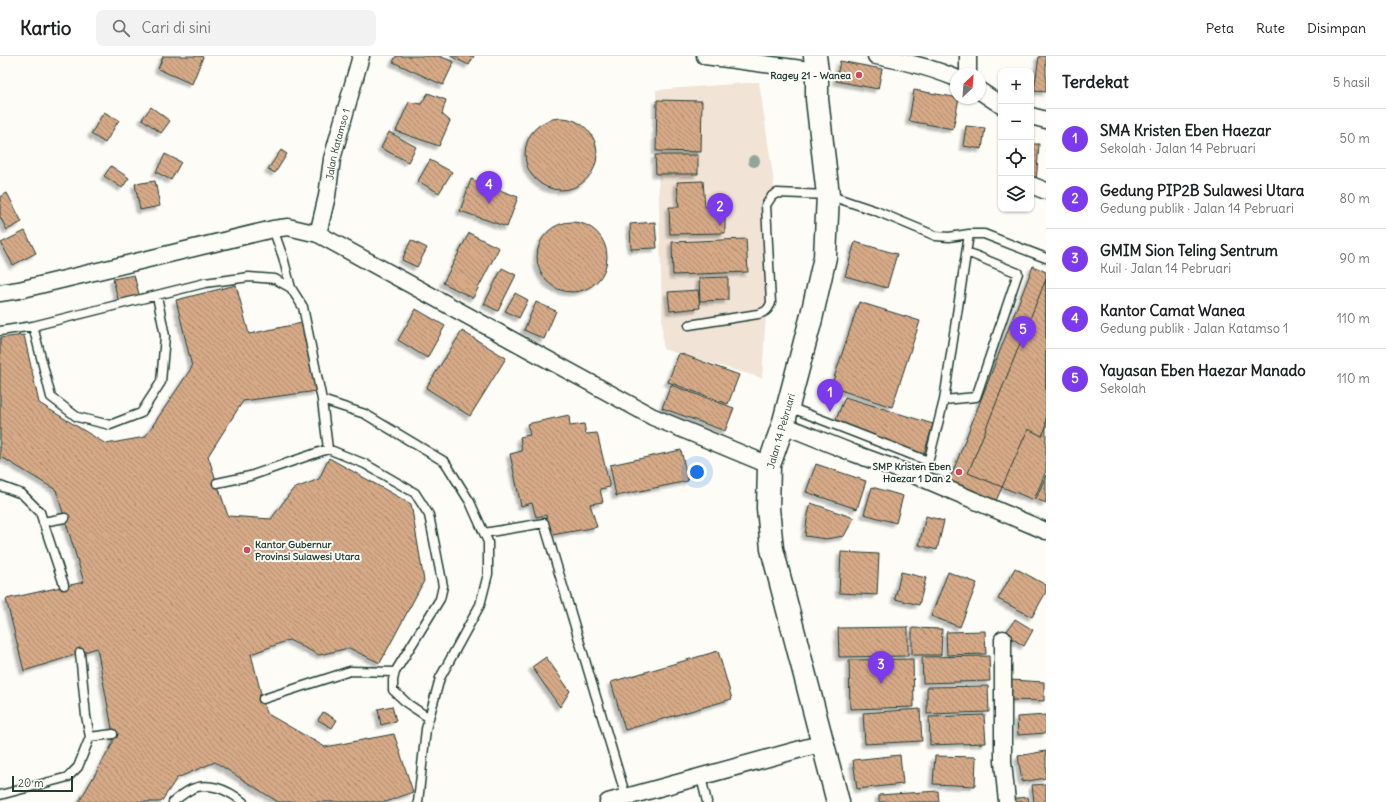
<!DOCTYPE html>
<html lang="id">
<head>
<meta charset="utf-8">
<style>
	:root { --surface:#fff; --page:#f2f2f2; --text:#202124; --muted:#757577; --line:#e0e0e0; --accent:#7c3aed }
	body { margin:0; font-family:Delius,sans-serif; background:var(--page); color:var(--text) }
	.controls { position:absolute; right:12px; top:12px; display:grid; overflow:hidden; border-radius:8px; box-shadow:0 1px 3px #0004 }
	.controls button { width:36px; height:36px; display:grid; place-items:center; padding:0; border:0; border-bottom:1px solid var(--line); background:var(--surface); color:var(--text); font:20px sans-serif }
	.compass { position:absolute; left:950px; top:12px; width:36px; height:36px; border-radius:50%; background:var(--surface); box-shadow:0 1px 3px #0004; rotate:26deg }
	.scale { position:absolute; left:12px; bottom:10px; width:61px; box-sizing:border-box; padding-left:4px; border:2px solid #1f3d34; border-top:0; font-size:11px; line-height:14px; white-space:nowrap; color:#1f3d34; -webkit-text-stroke:3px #fdfcf7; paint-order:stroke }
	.you { position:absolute; left:697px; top:416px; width:14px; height:14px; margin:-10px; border:3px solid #fff; border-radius:50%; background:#1a73e8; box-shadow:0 0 0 6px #1a73e833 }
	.badge { display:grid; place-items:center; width:26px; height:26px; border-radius:50%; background:var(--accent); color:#fff; font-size:13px; font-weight:700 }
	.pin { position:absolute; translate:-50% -33px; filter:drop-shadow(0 1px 2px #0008) }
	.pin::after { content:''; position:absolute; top:21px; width:14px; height:12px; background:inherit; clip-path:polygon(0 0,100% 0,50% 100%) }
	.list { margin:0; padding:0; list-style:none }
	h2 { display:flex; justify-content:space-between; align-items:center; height:52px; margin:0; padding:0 16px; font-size:17px }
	h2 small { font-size:13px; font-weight:400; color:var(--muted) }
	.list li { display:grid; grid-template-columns:26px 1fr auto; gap:12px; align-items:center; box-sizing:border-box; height:60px; padding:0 16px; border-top:1px solid var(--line) }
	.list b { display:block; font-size:15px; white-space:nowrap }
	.list p { margin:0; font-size:13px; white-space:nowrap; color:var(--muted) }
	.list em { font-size:13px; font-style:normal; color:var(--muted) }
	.icon { flex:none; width:22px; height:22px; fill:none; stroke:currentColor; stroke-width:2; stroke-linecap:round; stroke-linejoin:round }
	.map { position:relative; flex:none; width:1046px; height:746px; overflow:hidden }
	header { display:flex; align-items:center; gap:24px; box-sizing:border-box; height:56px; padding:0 20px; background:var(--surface); border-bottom:1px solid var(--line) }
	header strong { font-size:19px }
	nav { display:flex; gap:22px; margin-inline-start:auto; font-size:14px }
	.search { width:280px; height:36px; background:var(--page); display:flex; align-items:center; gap:10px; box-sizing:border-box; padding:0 14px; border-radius:8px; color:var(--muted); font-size:15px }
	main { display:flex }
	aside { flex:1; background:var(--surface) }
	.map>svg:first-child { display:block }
</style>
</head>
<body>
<header>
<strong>Kartio</strong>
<div class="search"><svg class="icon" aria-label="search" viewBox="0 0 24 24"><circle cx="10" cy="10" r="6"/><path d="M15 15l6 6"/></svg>Cari di sini</div>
<nav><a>Peta</a><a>Rute</a><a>Disimpan</a></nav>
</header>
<main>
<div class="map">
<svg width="1046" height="746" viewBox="0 0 1046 746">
	<defs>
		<pattern id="building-back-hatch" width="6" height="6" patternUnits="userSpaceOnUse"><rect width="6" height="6" fill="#d6a987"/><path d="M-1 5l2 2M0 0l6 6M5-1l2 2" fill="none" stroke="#ad8b6f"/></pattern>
		<filter id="shadow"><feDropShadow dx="-3.5" dy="3.5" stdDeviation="1" flood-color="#0004"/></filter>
	</defs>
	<rect width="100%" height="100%" fill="#fdfcf7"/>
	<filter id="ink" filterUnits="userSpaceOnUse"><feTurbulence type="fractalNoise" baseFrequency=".025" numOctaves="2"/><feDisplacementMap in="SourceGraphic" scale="8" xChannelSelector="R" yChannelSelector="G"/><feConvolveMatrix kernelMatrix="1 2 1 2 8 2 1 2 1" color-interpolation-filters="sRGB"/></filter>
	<g filter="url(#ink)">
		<!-- built -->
		<path fill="#f1e3d5" d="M759 26 774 127 762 322 663 293 656 34Z"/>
		<!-- building -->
		<path fill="url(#building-back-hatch)" stroke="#1f3d34" filter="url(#shadow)" d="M163 0H200L203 1 192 28 158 13Z
			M396 0H439L454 6 443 29 393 6Z
			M450 0H474L469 9Z
			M1039 0H1046V36L1034 35Z
			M840 5 882 13 878 33 836 25Z
			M914 34 959 42 953 73 909 65Z
			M428 37 446 44 442 58 450 65 439 90 396 75 409 46 421 48Z
			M657 44 702 45 701 96 656 95Z
			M151 51 170 65 161 77 142 63Z
			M104 56 119 64 105 87 91 78Z
			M525 98a36 36 0 1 1 72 0a36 36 0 1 1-72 0Z
			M966 70 985 72 982 93 963 90Z
			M389 76 416 91 408 106 381 92Z
			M1031 88H1039L1036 127H1031Z
			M281 94 287 98 275 117 268 113Z
			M165 98 181 106 171 124 156 116Z
			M655 99H698V118H656Z
			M430 104 452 116 439 137 418 125Z
			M111 110 129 122 122 132 104 120Z
			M471 123 518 141 507 171 460 155Z
			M155 125 160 150 140 154 135 128Z
			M703 125 705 151H725V177L670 178 669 151H679L677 126Z
			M7 137 22 166 7 174 0 161V141Z
			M537 201a35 35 0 1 1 70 0a35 35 0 1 1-70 0Z
			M655 166 657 192 631 193 630 168Z
			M25 175 36 197 13 209 1 187Z
			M469 177 499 192 473 242 443 227Z
			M746 183 748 216 673 219 672 186Z
			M411 184 427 192 417 211 402 204Z
			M855 186 897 198 887 232 845 220Z
			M1033 210 1046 216V371L1042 380 1028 373 995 447 948 428Z
			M502 212 516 219 498 255 484 248Z
			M134 219 140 242 119 247 113 223Z
			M728 221V244L700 245 699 222Z
			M1046 223V415L1034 444 968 417Z
			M236 229 249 278 302 267 317 335 243 345 208 400 228 460 271 463 293 433 319 423 329 402 411 448 424 525 380 607 349 592 319 599 289 584 251 598 266 657 325 691 394 678 413 736 386 746H278L215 706 177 722 161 746H79L113 687V678L97 592 24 615 6 543 84 526 56 434 3 402 0 403V282L24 279 39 347 106 388 145 381 192 311 176 244Z
			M698 234 700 252 670 255 668 236Z
			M515 237 528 244 519 262 505 255Z
			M536 246 556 255 544 283 524 274Z
			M859 246 920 265 892 351 831 331Z
			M416 253 445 270 427 302 398 284Z
			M462 275 506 302 470 360 426 332Z
			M679 297 739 319 728 348 668 326Z
			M671 329 734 352 725 375 662 352Z
			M845 341 933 368 923 401 835 366Z
			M569 359 570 370 584 368 586 378 597 377 610 431 600 433 603 446 590 448 597 471 552 479 546 459 536 461 532 447 521 450 510 398 522 395 520 381 530 379 527 368Z
			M681 394 688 425 616 440 610 409Z
			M816 408 866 425 857 453 806 436Z
			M1046 419V447L1036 443Z
			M872 431 903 440 896 467 864 458Z
			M811 447 854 462 844 480 826 483 805 480 807 463Z
			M926 460 944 465 937 494 919 489Z
			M841 496 879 498 877 539 839 537Z
			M1015 512 1046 529V536L1032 561 998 543Z
			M901 516 926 522 919 549 895 543Z
			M948 516 977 527 960 571 931 560Z
			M1015 563 1033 574 1024 590 1005 578Z
			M908 571V600L839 601 838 572Z
			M912 572 942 573 941 599H912Z
			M985 575 986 598 947 599 946 576Z
			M718 595 732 643 625 674 611 626Z
			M989 600 990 625 923 627 922 601Z
			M546 601 570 635 560 651 532 611Z
			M913 603 914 651 850 653 849 604Z
			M1011 624 1044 626V645L1010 644Z
			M988 630 989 656 927 658V631Z
			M392 650 396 665 381 669 378 653Z
			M920 653 922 685 865 688 863 657Z
			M323 656 337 664 332 672 318 664Z
			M984 659 986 687 930 689 929 661Z
			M1046 659V677L1018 679 1017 661Z
			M1046 695V722L1022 726 1018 700Z
			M900 699 903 728 857 733 853 704Z
			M935 700 976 701 975 730 933 728Z
			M1046 728V746H1034L1032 729Z
			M938 735 939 746H879V739Z
			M1028 741 1029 746H1008V743Z"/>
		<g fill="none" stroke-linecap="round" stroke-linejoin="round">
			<defs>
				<path id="lane" d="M273 173 283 201 291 232
					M969 178H984L1046 202
					M689 269 758 258C766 256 768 254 771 247L766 149 772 140 777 137 828 139 876 155 936 180 949 181 969 178 944 344 924 423
					M33 270 51 341 77 361 110 369 141 357 161 326 165 280 157 240
					M0 275 33 270 205 227 249 221 275 223 291 232 303 251 322 344 328 393 250 420 217 427
					M322 344 365 358 445 406 470 446 488 486V518L480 549 440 622 426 673 418 746
					M944 344 976 341 1018 217 967 196
					M789 351 928 405
					M328 393 365 408 415 437 429 459 443 530 440 543 395 616 393 624V634L408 648 429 662
					M0 430 22 438 40 456 64 529
					M43 466 65 462
					M484 477 544 467 626 741
					M263 643 350 615 395 616
					M90 681 113 678
					M701 721 707 746
					M0 739 68 721 78 711 90 681 86 660 80 597
					M173 746C178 742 183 738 188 735 207 724 228 734 243 746"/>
				<g id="street">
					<path d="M705 0 817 15"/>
					<path d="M876 0C904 5 930 11 956 22"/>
					<path d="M968 18V0"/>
					<path d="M980 35 1001 49"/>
					<path d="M1031 60 1046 64"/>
					<path d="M1031 129 1046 135"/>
					<path id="s1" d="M318 178 327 140 332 103 361 0"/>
					<path d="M0 237 19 234 273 173 288 171 318 178 653 361 769 409"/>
					<path d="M783 369 853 397 924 423 1046 475"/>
					<path d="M1003 583V706L1007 746"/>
					<path d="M608 746 823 687"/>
				</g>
				<path id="secondary" d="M815 0 817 15V43L828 139 825 201 811 263 783 369 769 409 768 452 772 493 838 746"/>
			</defs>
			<!-- lane casing -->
			<use href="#lane" stroke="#1f3d34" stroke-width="11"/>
			<!-- street casing -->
			<use href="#street" stroke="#1f3d34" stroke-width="19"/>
			<!-- secondary casing -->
			<use href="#secondary" stroke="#1f3d34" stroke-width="25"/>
			<!-- lane -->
			<use href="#lane" stroke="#fdfcf7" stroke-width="8"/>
			<!-- street -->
			<use href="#street" stroke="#fdfcf7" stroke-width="16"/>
			<!-- secondary -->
			<use href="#secondary" stroke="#fdfcf7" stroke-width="22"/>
		</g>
		<!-- trees -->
		<circle fill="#91a69a" cx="754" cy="105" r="6"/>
	</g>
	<!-- markers -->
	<g fill="#d1495b" stroke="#fdfcf7" stroke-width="1.5">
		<circle cx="859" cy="19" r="4"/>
		<circle cx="959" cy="416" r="4"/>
		<circle cx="247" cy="494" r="4"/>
	</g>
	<g text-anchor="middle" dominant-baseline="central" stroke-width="4" stroke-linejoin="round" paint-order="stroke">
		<!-- poi labels -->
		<g font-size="10" font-weight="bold" fill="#1f3d34" stroke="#fdfcf7" text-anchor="end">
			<text x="851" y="19">Ragey 21 - Wanea</text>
			<text x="951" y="410">SMP Kristen Eben<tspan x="951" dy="12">Haezar 1 Dan 2</tspan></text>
			<text x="255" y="488" text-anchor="start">Kantor Gubernur<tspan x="255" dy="12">Provinsi Sulawesi Utara</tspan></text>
		</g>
		<!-- street labels -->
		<g font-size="10" fill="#1f3d34" stroke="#fdfcf7">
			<text stroke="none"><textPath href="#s1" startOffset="92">Jalan Katamso 1</textPath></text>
			<text transform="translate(781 375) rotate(-74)">Jalan 14 Pebruari</text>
		</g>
	</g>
</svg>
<div class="controls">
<button>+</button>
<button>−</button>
<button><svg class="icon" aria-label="locate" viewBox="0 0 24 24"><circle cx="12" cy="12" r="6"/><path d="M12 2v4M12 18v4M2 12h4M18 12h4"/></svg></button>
<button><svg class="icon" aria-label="layers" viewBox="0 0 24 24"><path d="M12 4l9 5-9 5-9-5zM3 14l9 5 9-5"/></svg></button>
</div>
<svg class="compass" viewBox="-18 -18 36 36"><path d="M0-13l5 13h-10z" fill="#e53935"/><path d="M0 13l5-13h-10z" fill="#757577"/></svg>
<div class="scale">20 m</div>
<div class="you"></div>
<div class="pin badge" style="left:830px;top:356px">1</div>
<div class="pin badge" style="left:720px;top:170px">2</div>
<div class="pin badge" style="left:881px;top:628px">3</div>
<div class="pin badge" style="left:489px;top:148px">4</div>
<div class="pin badge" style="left:1023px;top:293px">5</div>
</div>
<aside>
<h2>Terdekat<small>5 hasil</small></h2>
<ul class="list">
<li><span class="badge">1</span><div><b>SMA Kristen Eben Haezar</b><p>Sekolah · Jalan 14 Pebruari</p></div><em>50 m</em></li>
<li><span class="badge">2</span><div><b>Gedung PIP2B Sulawesi Utara</b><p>Gedung publik · Jalan 14 Pebruari</p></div><em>80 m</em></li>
<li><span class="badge">3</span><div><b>GMIM Sion Teling Sentrum</b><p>Kuil · Jalan 14 Pebruari</p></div><em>90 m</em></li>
<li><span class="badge">4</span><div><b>Kantor Camat Wanea</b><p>Gedung publik · Jalan Katamso 1</p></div><em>110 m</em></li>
<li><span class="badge">5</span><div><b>Yayasan Eben Haezar Manado</b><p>Sekolah</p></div><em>110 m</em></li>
</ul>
</aside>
</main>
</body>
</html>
